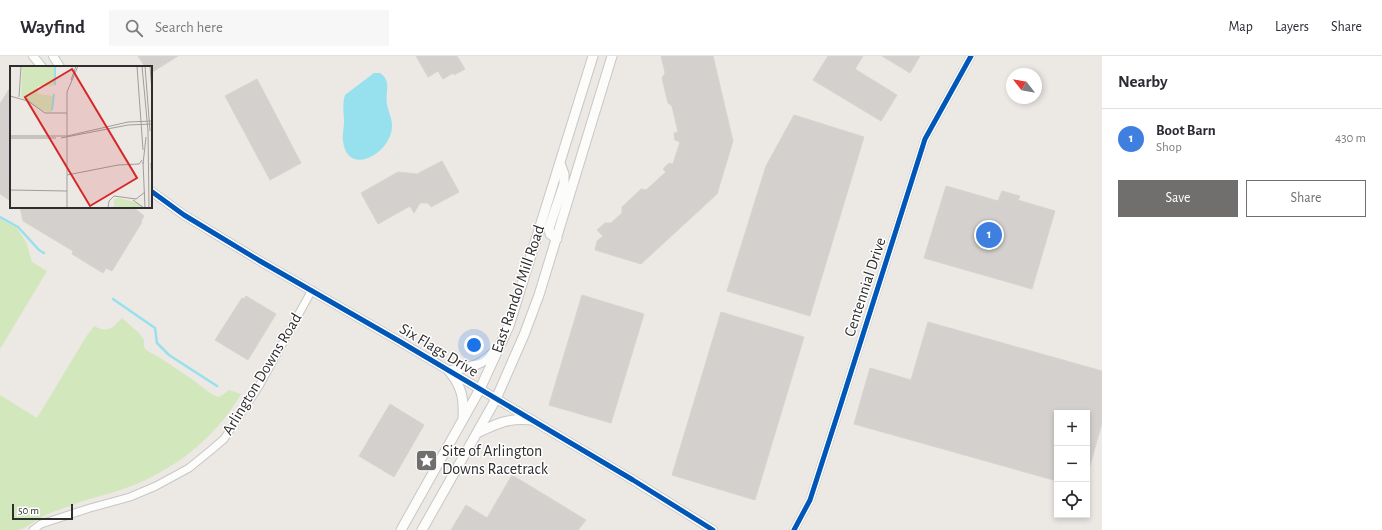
<!DOCTYPE html>
<html lang="en">
<head>
<meta charset="utf-8">
<style>
	:root { --surface:#fff; --page:#f7f7f7; --text:#2b2b33; --muted:#7c7c81; --line:#e1e1e2; --accent:#706f6e }
	body { margin:0; font-family:"Alegreya Sans",sans-serif; background:var(--page); color:var(--text) }
	.controls { position:absolute; right:12px; bottom:12px; display:grid; overflow:hidden; border-radius:0px; box-shadow:0 2px 6px #0003 }
	.controls button { width:36px; height:36px; display:grid; place-items:center; padding:0; border:0; border-bottom:1px solid var(--line); background:var(--surface); color:var(--text); font:20px sans-serif }
	.compass { position:absolute; left:1006px; top:12px; width:36px; height:36px; border-radius:50%; background:var(--surface); box-shadow:0 2px 6px #0003; rotate:301deg }
	.scale { position:absolute; left:12px; bottom:10px; width:61px; box-sizing:border-box; padding-left:4px; border:2px solid #2e2e2e; border-top:0; font-size:11px; line-height:14px; white-space:nowrap; color:#2e2e2e; -webkit-text-stroke:3px #fff; paint-order:stroke }
	.you { position:absolute; left:474px; top:289px; width:14px; height:14px; margin:-10px; border:3px solid #fff; border-radius:50%; background:#1a73e8; box-shadow:0 0 0 6px #1a73e833 }
	.badge { display:grid; place-items:center; width:26px; height:26px; border-radius:50%; background:var(--accent); color:#fff; font-size:13px; font-weight:700 }
	.pin { position:absolute; translate:-50% -50%; border:2px solid #fff; box-shadow:0 1px 4px #0006 }
	.list { margin:0; padding:0; list-style:none }
	h2 { display:flex; justify-content:space-between; align-items:center; height:52px; margin:0; padding:0 16px; font-size:17px }
	h2 small { font-size:13px; font-weight:400; color:var(--muted) }
	.list li { display:grid; grid-template-columns:26px 1fr auto; gap:12px; align-items:center; box-sizing:border-box; height:60px; padding:0 16px; border-top:1px solid var(--line) }
	.list b { display:block; font-size:15px; white-space:nowrap }
	.list p { margin:0; font-size:13px; white-space:nowrap; color:var(--muted) }
	.list em { font-size:13px; font-style:normal; color:var(--muted) }
	.actions { display:flex; gap:8px; padding:12px 16px }
	.actions a { flex:1; padding:9px 0; border:1px solid var(--accent); border-radius:0px; text-align:center; font-size:14px; color:var(--accent) }
	.actions .main { background:var(--accent); color:#fff }
	.icon { flex:none; width:22px; height:22px; fill:none; stroke:currentColor; stroke-width:2; stroke-linecap:round; stroke-linejoin:round }
	.map { position:relative; flex:none; width:1102px; height:474px; overflow:hidden }
	header { display:flex; align-items:center; gap:24px; box-sizing:border-box; height:56px; padding:0 20px; background:var(--surface); border-bottom:1px solid var(--line) }
	header strong { font-size:19px }
	nav { display:flex; gap:22px; margin-inline-start:auto; font-size:14px }
	.search { width:280px; height:36px; background:var(--page); display:flex; align-items:center; gap:10px; box-sizing:border-box; padding:0 14px; border-radius:0px; color:var(--muted); font-size:15px }
	main { display:flex }
	aside { flex:1; background:var(--surface) }
	.map>svg:first-child { display:block }
</style>
</head>
<body>
<header>
<strong>Wayfind</strong>
<div class="search"><svg class="icon" aria-label="search" viewBox="0 0 24 24"><circle cx="10" cy="10" r="6"/><path d="M15 15l6 6"/></svg>Search here</div>
<nav><a>Map</a><a>Layers</a><a>Share</a></nav>
</header>
<main>
<div class="map">
<svg width="1102" height="474" viewBox="0 0 1102 474">
	<rect width="100%" height="100%" fill="#ece8e4"/>
	<!-- green -->
	<path fill="#d3e7bd" d="M0 163 17 172 26 186 32 206 47 215 0 293Z
		M122 262 139 277 144 284V291L146 294 162 303 193 324 210 337 218 341 224 338 229 334 241 338C216 382 173 415 126 432 107 439 88 442 70 450 61 453 51 456 42 461 36 464 25 473 18 474 13 474 6 474 0 474V339L37 362 86 281 94 270C108 277 112 273 122 262Z"/>
	<!-- water -->
	<path fill="#97e1ee" d="M374 17H380C392 25 385 36 387 48 388 55 392 62 392 69 393 96 348 123 343 85 342 79 344 72 344 66 344 57 342 48 345 39Z"/>
	<g fill="none" stroke-linecap="round" stroke-linejoin="round">
		<!-- stream -->
		<path stroke="#97e1ee" stroke-width="2.5" d="M0 161 18 171 39 194 44 197
			M113 243 155 272 157 287 169 299 217 330"/>
	</g>
	<!-- building -->
	<path fill="#d3d0cd" stroke="#d7d4d0" d="M138 0H178L151 17V11H145Z
		M416 0H457L465 13 454 19 453 17 443 23 438 15 428 21Z
		M661 0H713L733 85 717 138 641 208 595 194 597 185 603 180 597 174 605 167H611L622 157V151L641 133 646 134 666 116 663 113 669 107 673 108 680 86 675 84 674 77 678 76 672 50 668 47 662 22 665 17Z
		M828 0H863L855 13 897 39 881 65 813 24Z
		M882 0H920L910 17Z
		M257 23 301 107 270 124 225 40Z
		M11 30V145L0 138V48Z
		M794 59 864 81 810 260 727 235 766 110Z
		M442 105 459 136 431 151 428 147H420L414 157 410 150 378 168 361 137 398 116 417 118Z
		M946 130 998 145 1002 135 1020 140 1018 144 1055 155 1032 233 924 202Z
		M20 151H133L144 160 141 165 142 166 112 215 106 212 103 217 72 198 73 195 23 165Z
		M582 239 644 258 611 367 549 349Z
		M246 240 276 258 248 304 215 284 242 242 244 243Z
		M721 256 804 281 755 444 672 419Z
		M928 266 1102 315V367L1089 413H1087V357H1057V425L854 368 870 312 911 324Z
		M390 348 424 369 394 421 359 400Z
		M512 419 586 464 578 474H451L466 449 487 462Z"/>
	<g fill="none" stroke-linecap="round" stroke-linejoin="round">
		<defs>
			<path id="minor" d="M33 474 41 468 90 452 130 441 156 430 189 412 210 395 224 383 259 330 312 234
				M794 474 810 444 839 354 925 83 971 0"/>
			<path id="tertiary" d="M33 0 42 11
				M53 0 60 11
				M151 135 184 159 260 205 399 285 633 424 713 474"/>
			<path id="secondary" d="M557 183 550 178 549 172 564 128V118L560 107
				M463 363C464 342 462 331 449 315 471 310 478 312 495 295
				M477 377C498 367 508 362 532 364
				M401 474 480 333 509 270 593 0
				M422 474 496 343 524 279 539 239 612 0"/>
		</defs>
		<!-- minor casing -->
		<use href="#minor" stroke="#c8c7c7" stroke-width="9"/>
		<!-- tertiary casing -->
		<use href="#tertiary" stroke="#c8c7c7" stroke-width="10"/>
		<!-- secondary casing -->
		<use href="#secondary" stroke="#c8c7c7" stroke-width="11"/>
		<!-- minor -->
		<use href="#minor" stroke="#fcfcfb" stroke-width="7"/>
		<!-- tertiary -->
		<use href="#tertiary" stroke="#fcfcfb" stroke-width="8"/>
		<!-- secondary -->
		<use href="#secondary" stroke="#fcfcfb" stroke-width="9"/>
		<defs>
			<path id="cycleway" d="M151 135 184 159 260 205 399 285 633 424 713 474
				M794 474 810 444 839 354 925 83 971 0"/>
		</defs>
		<!-- cycleway casing -->
		<use href="#cycleway" stroke="#fff" stroke-width="8"/>
		<!-- cycleway -->
		<use href="#cycleway" stroke="#0057b8" stroke-width="5"/>
	</g>
	<!-- icons -->
	<defs>
		<symbol id="sight-square" viewBox="-11 -11 22 22"><rect x="-9" y="-9" width="18" height="18" rx="4" fill="#706f6e" stroke="#fff"/><path d="M0-6L1.8-2.2L6-1.7L2.9 1.2L3.7 5.4L0 3.3L-3.7 5.4L-2.9 1.2L-6-1.7L-1.8-2.2Z" fill="#fff"/></symbol>
	</defs>
	<g fill-rule="evenodd">
		<use href="#sight-square" x="414" y="392" width="25" height="25"/>
	</g>
	<g text-anchor="middle" dominant-baseline="central" stroke-width="3" stroke-linejoin="round" paint-order="stroke">
		<!-- street labels -->
		<g font-size="16" fill="#2e2e2e" stroke="#fff">
			<text transform="translate(865 231) rotate(-72)">Centennial Drive</text>
			<text transform="translate(518 233) rotate(-71)">East Randol Mill Road</text>
			<text transform="translate(439 294) rotate(31)">Six Flags Drive</text>
			<text transform="translate(262 318) rotate(-59)">Arlington Downs Road</text>
		</g>
		<!-- poi labels -->
		<g font-size="16" fill="#2e2e2e" stroke="#fff" text-anchor="start">
			<text x="442" y="395">Site of Arlington<tspan x="442" dy="18">Downs Racetrack</tspan></text>
		</g>
	</g>
	<!-- overview -->
	<g transform="translate(10 10)">
		<rect width="142" height="142" fill="#ece8e4"/>
		<path d="M12 0H45L46 15 43 20H28V28L43 30 42 47 31 44 11 31ZM109 132 128 137 132 142H104V133Z" fill="#d3e7bd"/>
		<path fill="none" stroke="#97e1ee" stroke-width="2" d="M45 19V1M42 44 44 28"/>
		<path fill="none" stroke="#a09e9b" stroke-width="1" d="M51 0H80M127 0 133 84M132 0 138 65 139 142M135 0 140 65M140 0 142 26M61 14 66 0M0 30 18 35 35 47H57M9 31 11 0M0 70H57L118 56 142 55M0 72H46M51 72 118 59 142 58M133 96 135 142M141 97 142 116M133 98 136 71M57 109 108 99 129 98 132 94M0 124 57 125M123 134 134 142M57 142V26L68 0M98 142 99 135 104 130 126 133 135 126"/>
		<path fill="#d62828" fill-opacity="0.15" stroke="#d62828" stroke-width="2" d="M62 3 127 112 80 140 15 31Z"/>
		<rect width="142" height="142" fill="none" stroke="#2e2e2e" stroke-width="2"/>
	</g>
</svg>
<div class="controls">
<button>+</button>
<button>−</button>
<button><svg class="icon" aria-label="locate" viewBox="0 0 24 24"><circle cx="12" cy="12" r="6"/><path d="M12 2v4M12 18v4M2 12h4M18 12h4"/></svg></button>
</div>
<svg class="compass" viewBox="-18 -18 36 36"><path d="M0-13l5 13h-10z" fill="#e53935"/><path d="M0 13l5-13h-10z" fill="#7c7c81"/></svg>
<div class="scale">50 m</div>
<div class="you"></div>
<div class="pin badge" style="left:989px;top:179px;background:#3f7fe0">1</div>
</div>
<aside>
<h2>Nearby<small></small></h2>
<ul class="list">
<li><span class="badge" style="background:#3f7fe0">1</span><div><b>Boot Barn</b><p>Shop</p></div><em>430 m</em></li>
</ul>
<div class="actions"><a class="main">Save</a><a>Share</a></div>
</aside>
</main>
</body>
</html>
